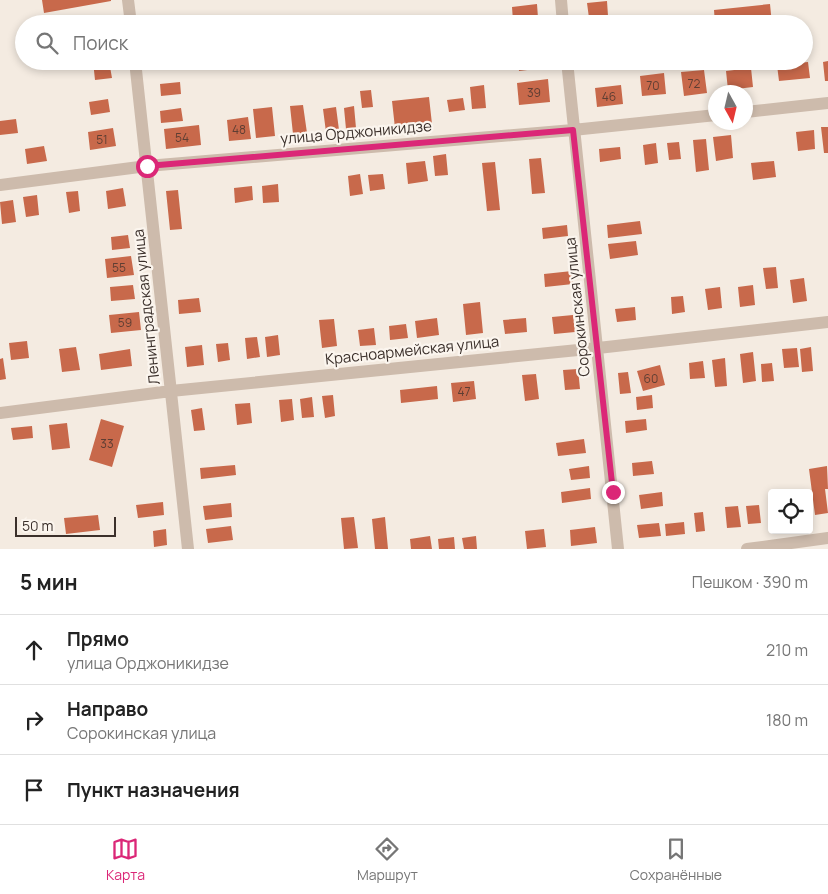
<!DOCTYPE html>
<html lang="ru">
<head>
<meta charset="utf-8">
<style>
	:root { --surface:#fff; --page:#f6f6f6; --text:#222; --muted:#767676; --line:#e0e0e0; --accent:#db2777 }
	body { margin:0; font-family:Manrope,sans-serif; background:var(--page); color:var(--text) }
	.controls { position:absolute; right:15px; bottom:15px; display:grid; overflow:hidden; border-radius:5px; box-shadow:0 2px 8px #0003 }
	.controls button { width:45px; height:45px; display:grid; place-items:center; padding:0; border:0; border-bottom:1px solid var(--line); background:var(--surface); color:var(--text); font:25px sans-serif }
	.compass { position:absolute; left:708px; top:85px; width:45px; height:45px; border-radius:50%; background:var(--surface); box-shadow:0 2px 8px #0003; rotate:172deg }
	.scale { position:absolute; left:15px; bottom:12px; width:101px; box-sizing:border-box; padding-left:5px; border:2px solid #3b302b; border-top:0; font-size:14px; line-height:18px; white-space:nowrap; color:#3b302b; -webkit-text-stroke:4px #fbf5ee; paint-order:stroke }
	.stop { position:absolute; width:15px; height:15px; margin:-11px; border:4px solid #db2777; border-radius:50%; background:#fff }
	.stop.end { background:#db2777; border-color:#fff; box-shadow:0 1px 5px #0008 }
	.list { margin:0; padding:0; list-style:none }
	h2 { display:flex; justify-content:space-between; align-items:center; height:65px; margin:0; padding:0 20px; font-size:21px }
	h2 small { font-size:16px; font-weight:400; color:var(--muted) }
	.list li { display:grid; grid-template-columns:32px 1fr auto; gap:15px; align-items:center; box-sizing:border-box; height:70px; padding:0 20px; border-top:1px solid var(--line) }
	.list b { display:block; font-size:19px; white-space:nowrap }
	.list p { margin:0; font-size:16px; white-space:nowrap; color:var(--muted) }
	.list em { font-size:16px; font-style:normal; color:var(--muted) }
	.icon { flex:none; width:28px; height:28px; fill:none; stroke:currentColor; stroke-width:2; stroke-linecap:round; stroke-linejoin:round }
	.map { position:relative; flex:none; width:828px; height:549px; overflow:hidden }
	.search { position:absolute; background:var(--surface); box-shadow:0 2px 8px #0003; left:15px; right:15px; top:15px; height:55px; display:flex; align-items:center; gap:12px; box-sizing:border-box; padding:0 18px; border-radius:28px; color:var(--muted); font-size:19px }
	.sheet { height:275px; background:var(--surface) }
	nav { display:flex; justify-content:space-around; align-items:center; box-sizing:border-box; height:70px; border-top:1px solid var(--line); background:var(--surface); font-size:14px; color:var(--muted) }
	nav a { display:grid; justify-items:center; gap:2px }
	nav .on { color:var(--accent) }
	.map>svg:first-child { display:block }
</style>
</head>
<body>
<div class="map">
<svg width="828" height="549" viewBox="0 0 828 549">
	<rect width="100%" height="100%" fill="#f4ebe1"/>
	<!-- building -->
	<path fill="#c8694b" d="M42 0H111V1L44 13Z
		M607 1 608 16 589 18 587 3Z
		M537 4 538 18 513 21 512 7Z
		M770 4 772 24H715L714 10Z
		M171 16 172 24H153V18Z
		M93 61H109L112 78 95 80Z
		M157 61H176L177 68 158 70Z
		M518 61H544V68L519 71Z
		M828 61V81H825L823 62Z
		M808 62 810 78 779 81 777 65Z
		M751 68 753 87 728 90 726 71Z
		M704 70 707 93 684 96 681 72Z
		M664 73 666 94 642 96 640 76Z
		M548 79 550 102 519 105 517 83Z
		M180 82 181 94 161 96 160 84Z
		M484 85 486 108 472 109 470 87Z
		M621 85 623 104 597 107 595 88Z
		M371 90 373 107 362 108 360 91Z
		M429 97 432 124 395 128 392 101Z
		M463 98 465 110 449 112 447 100Z
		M108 99 110 112 91 115 89 102Z
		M303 105 307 133 293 134 290 106Z
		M354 106 356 128 346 129 344 108Z
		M272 107 275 136 256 138 253 109Z
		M336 107 339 130 326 132 323 109Z
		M181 108 183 121 161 123 160 111Z
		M248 117 251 139 229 141 227 120Z
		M16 119 18 133 0 135V121Z
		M199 125 201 145 166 149 164 129Z
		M821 127H828V153H824Z
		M113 128 116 146 90 150 88 132Z
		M814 130 815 149 798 151 796 132Z
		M731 135 733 158 716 161 713 137Z
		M706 139 709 170 696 172 693 140Z
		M679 142 681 159 669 160 667 143Z
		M656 143 658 163 645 165 643 145Z
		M44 146 47 161 27 164 25 149Z
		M620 147 621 159 600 162 599 149Z
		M446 154 448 175 435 176 433 156Z
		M541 158 545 193 532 194 529 159Z
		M425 161 428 181 408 184 406 163Z
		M774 161 776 177 753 180 751 163Z
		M495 162 500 210 487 211 482 163Z
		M360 174 363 194 350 196 348 176Z
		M383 174 385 189 370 191 368 175Z
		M278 184 279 202 263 203 262 186Z
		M252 186 253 200 235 203 234 188Z
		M123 188 126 206 108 209 106 191Z
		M178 190 182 229 170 230 166 191Z
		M78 191 80 211 69 213 66 192Z
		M37 195 39 215 26 217 23 197Z
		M13 200 16 222 2 224 0 202Z
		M640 221 642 234 608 238 607 225Z
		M567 225 568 236 543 239 542 228Z
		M128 235 130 248 112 250 111 237Z
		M636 241 638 255 610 259 608 244Z
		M131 256 134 275 107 278 105 259Z
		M776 267 778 288 766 289 763 268Z
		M572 271 573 284 545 287 544 274Z
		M804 278 807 301 793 303 790 280Z
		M133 285 135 299 111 301 110 287Z
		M753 285 755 305 740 307 738 287Z
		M720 287 722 308 708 310 705 289Z
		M683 296 685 312 672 314 671 297Z
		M199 298 201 312 179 314 178 300Z
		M480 302 483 333 466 335 463 304Z
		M635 307 636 320 617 322 615 309Z
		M139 312 141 330 111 333 109 315Z
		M573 315 575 332 554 334 552 317Z
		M437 318 439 335 417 338 415 321Z
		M526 318 527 332 505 334 503 320Z
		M334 319 337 346 322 348 319 320Z
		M406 324 408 338 390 340 389 326Z
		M374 328 376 345 360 346 358 330Z
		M278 335 280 355 267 357 265 337Z
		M257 337 260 357 247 359 245 338Z
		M27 341 29 358 11 360 9 343Z
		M228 343 230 360 218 362 216 344Z
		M202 345 204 365 187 367 185 347Z
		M76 347 80 370 62 372 59 349Z
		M811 347 813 371 802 372 800 349Z
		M797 348 799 367 784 368 782 349Z
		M130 349 132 366 101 370 99 354Z
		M753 352 756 381 743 383 740 354Z
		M3 358 6 379 0 380V359Z
		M725 358 727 386 715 387 712 360Z
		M703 361 705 378 690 379 689 363Z
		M772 363 774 381 762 382 761 364Z
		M660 365 665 385 643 391 637 371Z
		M578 369 580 389 565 390 563 370Z
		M628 372 631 393 620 394 618 373Z
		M536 374 539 399 525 401 522 375Z
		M474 381 476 399 453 402 451 383Z
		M437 386 438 399 401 403 400 390Z
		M333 395 335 416 325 418 322 396Z
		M652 395 653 408 637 410 636 397Z
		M312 397 314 417 302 418 300 399Z
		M292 399 294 420 281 422 279 400Z
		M250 403 252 423 237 425 235 404Z
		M202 408 205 430 194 431 191 410Z
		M101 419 124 426 112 467 89 460Z
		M646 419 647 430 626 433 625 421Z
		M67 423 70 448 52 450 49 425Z
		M32 426 33 438 13 440 11 428Z
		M584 439 586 453 558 456 556 443Z
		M652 461 654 474 633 476 632 463Z
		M235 465 236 475 201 479 200 468Z
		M589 466 590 478 571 480 569 469Z
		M827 466 828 489H825L828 513 815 515 809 469Z
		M590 488 591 499 562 503 561 492Z
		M662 492 663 506 641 509 639 495Z
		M163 502 164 515 138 518 136 505Z
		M231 503 232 517 205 520 203 506Z
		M759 505 761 523 748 524 746 506Z
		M738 506 741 527 727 528 725 507Z
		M703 512 705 531 696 532 694 513Z
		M98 515 100 530 66 534 64 518Z
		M354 517 358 548 344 549 341 518Z
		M385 517 388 549H375L372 519Z
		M684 522 685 534 666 536 665 524Z
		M659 523 661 536 639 538 637 525Z
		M231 526 233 540 208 543 206 529Z
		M595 527 597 543 571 546 570 530Z
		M166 529 167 545 154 547 153 531Z
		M544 529 546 547 527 549 525 531Z
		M430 536 432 549H411L410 539Z
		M476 536 477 549H464L462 538Z
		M454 537 455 549H439L438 539Z"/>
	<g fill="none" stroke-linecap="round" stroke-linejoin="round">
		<!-- street -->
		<path stroke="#cdbbac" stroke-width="12" d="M128 0 131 24
			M561 0 563 24
			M135 61 188 549
			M567 61 618 549
			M746 112 828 103
			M0 185 147 166 573 130 716 115
			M0 413 171 391 598 348 828 322
			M747 549 828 538"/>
	</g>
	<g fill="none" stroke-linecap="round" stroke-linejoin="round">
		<!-- route -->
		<path stroke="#db2777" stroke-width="6" d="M147 166 573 130 613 492"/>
	</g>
	<g text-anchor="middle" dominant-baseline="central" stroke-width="4.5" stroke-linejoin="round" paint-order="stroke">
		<!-- number labels -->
		<g font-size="12" fill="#5e3e33">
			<text x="694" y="83">72</text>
			<text x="653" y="85">70</text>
			<text x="534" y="92">39</text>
			<text x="609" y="96">46</text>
			<text x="239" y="129">48</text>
			<text x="182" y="137">54</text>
			<text x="102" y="139">51</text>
			<text x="119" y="267">55</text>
			<text x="125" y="322">59</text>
			<text x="651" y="378">60</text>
			<text x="464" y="391">47</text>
			<text x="107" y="443">33</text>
		</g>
		<!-- street labels -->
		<g font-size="15" fill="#3b302b" stroke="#fbf5ee">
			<text transform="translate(356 132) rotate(-5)">улица Орджоникидзе</text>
			<text transform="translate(146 307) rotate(-96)">Ленинградская улица</text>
			<text transform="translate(577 307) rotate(-96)">Сорокинская улица</text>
			<text transform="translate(412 350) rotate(-6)">Красноармейская улица</text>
		</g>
	</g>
</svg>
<div class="controls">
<button><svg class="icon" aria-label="locate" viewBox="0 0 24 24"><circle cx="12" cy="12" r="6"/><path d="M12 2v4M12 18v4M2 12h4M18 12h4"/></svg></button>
</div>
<svg class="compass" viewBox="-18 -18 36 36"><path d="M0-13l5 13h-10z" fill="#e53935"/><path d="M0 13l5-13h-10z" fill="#767676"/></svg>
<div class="scale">50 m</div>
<div class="stop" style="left:147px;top:166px"></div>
<div class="stop end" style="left:613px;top:492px"></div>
<div class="search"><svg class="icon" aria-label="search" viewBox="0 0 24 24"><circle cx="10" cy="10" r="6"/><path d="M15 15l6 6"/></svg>Поиск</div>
</div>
<section class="sheet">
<h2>5 мин<small>Пешком · 390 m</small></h2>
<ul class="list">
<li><svg class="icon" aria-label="ahead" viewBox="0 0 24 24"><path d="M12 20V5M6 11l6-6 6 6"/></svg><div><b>Прямо</b><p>улица Орджоникидзе</p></div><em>210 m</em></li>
<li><svg class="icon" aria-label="right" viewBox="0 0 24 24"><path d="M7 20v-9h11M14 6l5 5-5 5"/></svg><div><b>Направо</b><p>Сорокинская улица</p></div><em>180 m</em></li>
<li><svg class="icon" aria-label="arrive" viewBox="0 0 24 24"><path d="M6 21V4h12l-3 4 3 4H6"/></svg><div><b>Пункт назначения</b></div></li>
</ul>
</section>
<nav>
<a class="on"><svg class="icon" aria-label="map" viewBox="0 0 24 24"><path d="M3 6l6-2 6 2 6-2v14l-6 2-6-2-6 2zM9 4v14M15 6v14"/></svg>Карта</a>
<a><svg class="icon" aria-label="directions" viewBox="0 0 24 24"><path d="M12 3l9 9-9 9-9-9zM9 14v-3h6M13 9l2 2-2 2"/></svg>Маршрут</a>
<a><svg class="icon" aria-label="saved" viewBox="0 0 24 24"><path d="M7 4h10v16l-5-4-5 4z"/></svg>Сохранённые</a>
</nav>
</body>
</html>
